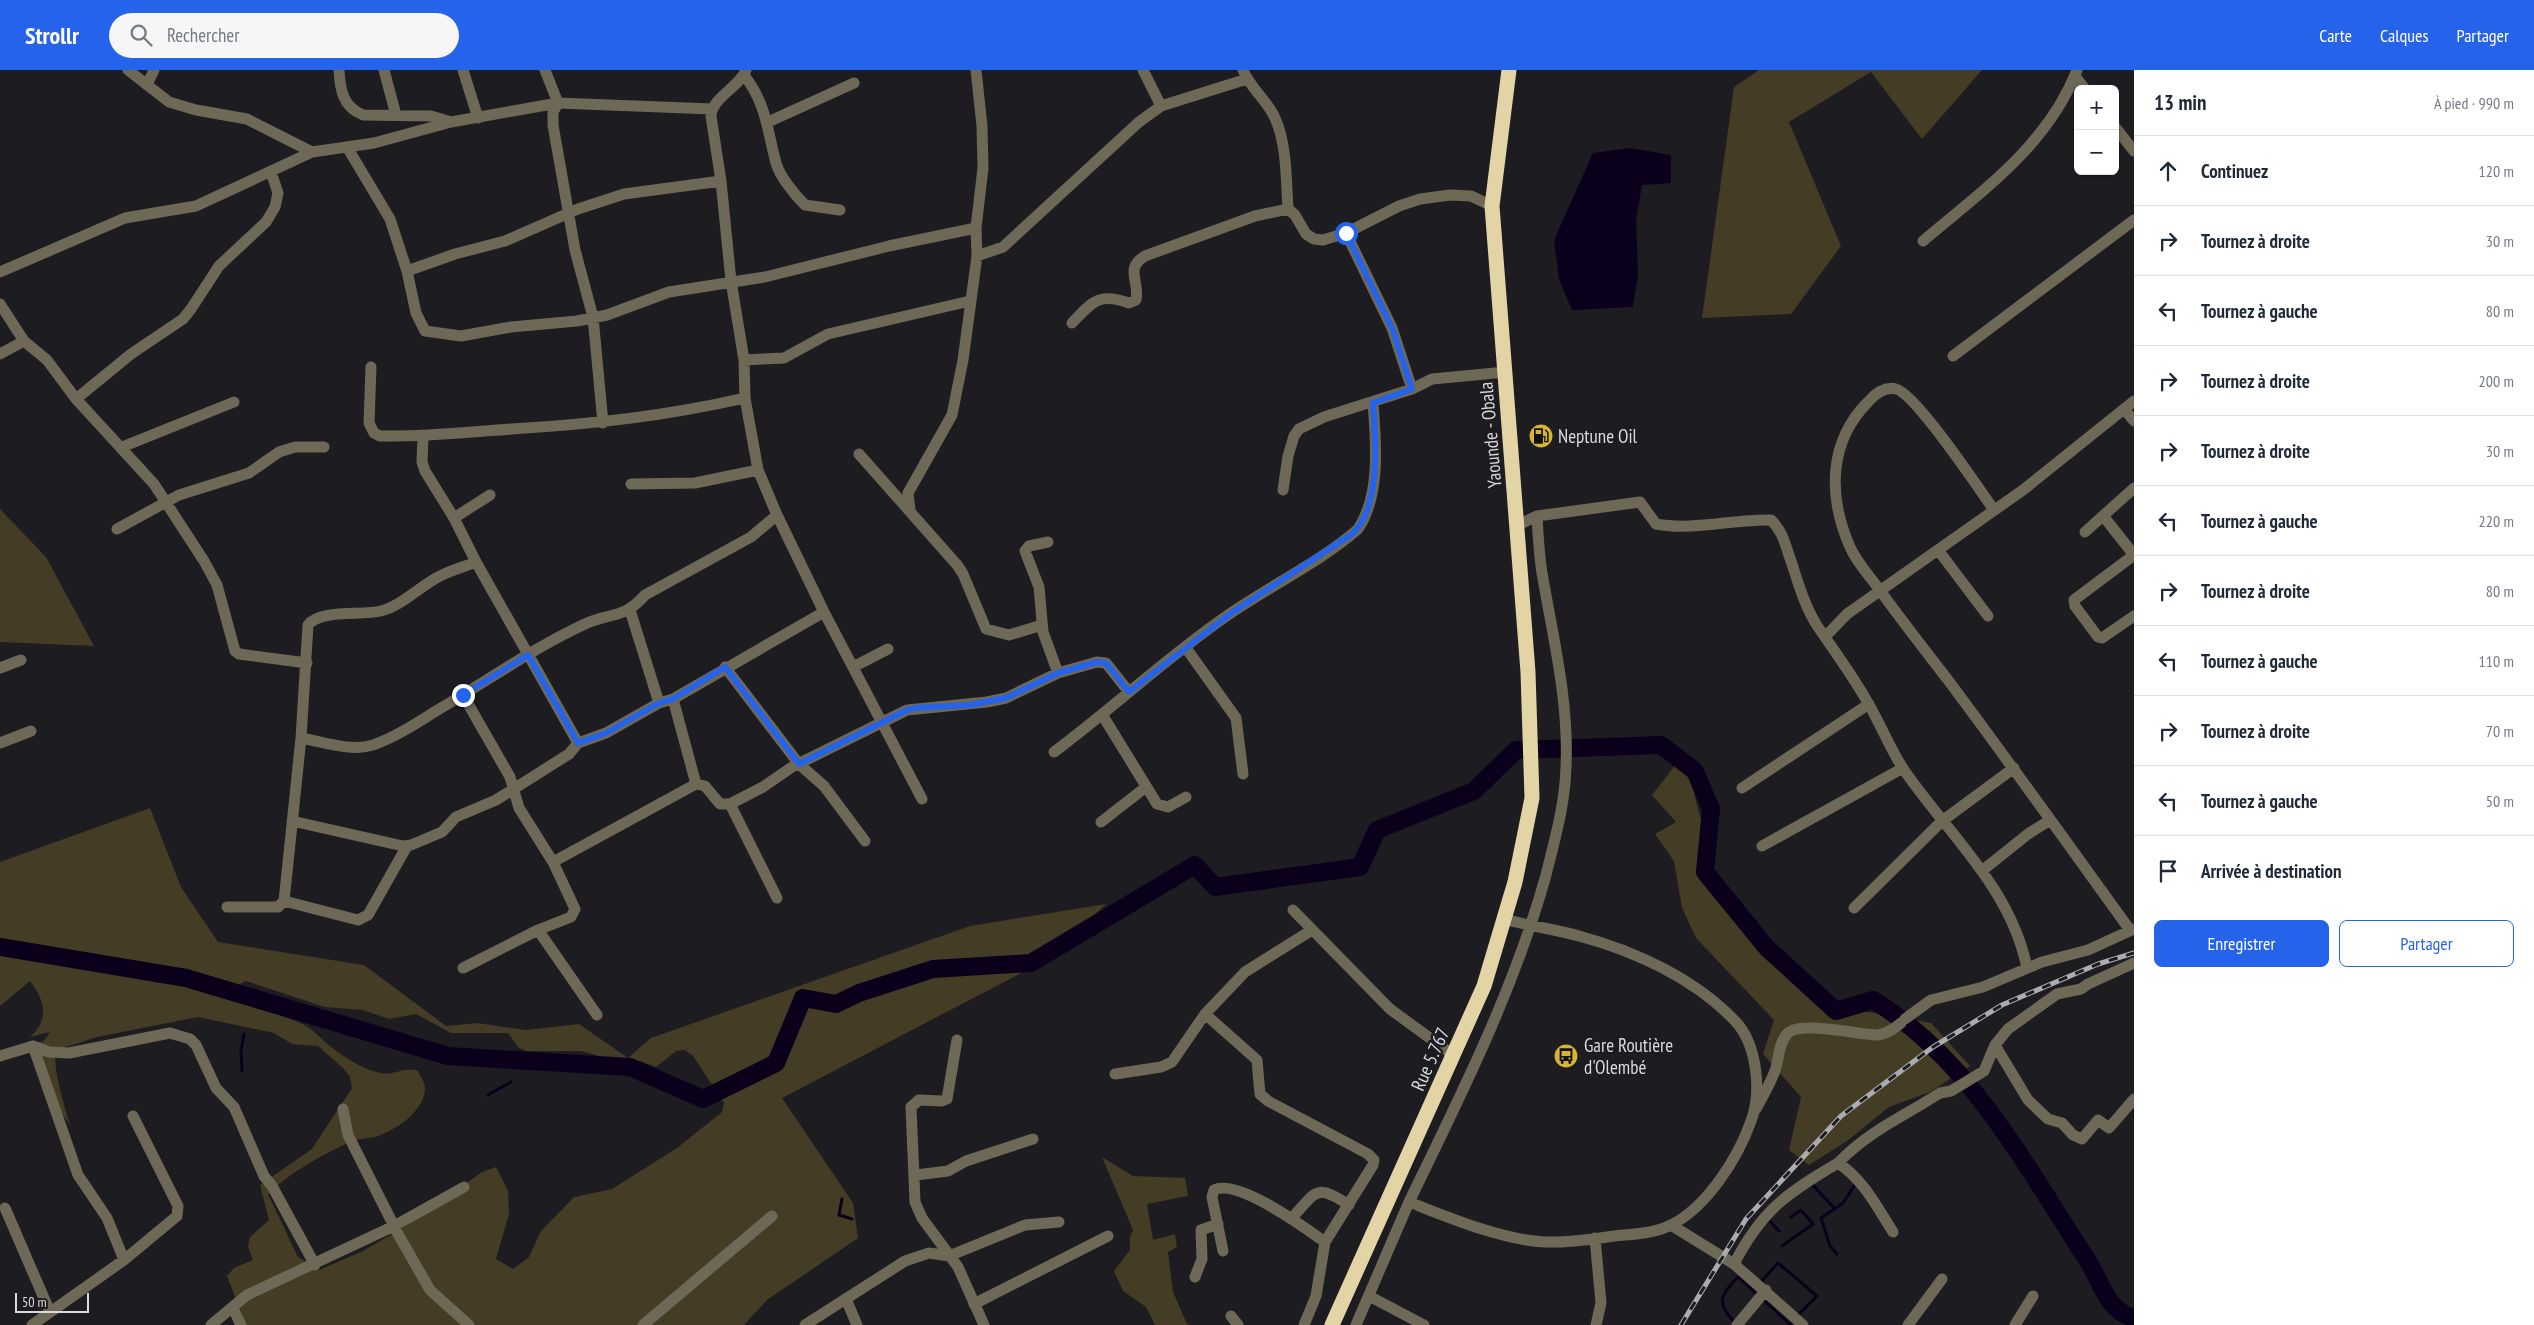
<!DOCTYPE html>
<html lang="fr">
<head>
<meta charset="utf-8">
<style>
	:root { --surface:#fff; --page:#f6f6f7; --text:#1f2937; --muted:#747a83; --line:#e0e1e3; --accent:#2563eb }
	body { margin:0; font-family:"PT Sans Narrow",sans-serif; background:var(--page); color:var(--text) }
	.controls { position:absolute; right:15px; top:15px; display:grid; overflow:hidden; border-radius:8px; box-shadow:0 1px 4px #0004 }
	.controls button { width:45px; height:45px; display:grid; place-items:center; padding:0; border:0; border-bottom:1px solid var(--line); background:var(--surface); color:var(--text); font:25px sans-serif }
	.scale { position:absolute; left:15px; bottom:12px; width:74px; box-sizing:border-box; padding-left:5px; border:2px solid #dadade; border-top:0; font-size:14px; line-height:18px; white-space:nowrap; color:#dadade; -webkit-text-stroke:4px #1d1c21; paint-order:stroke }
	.stop { position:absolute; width:15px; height:15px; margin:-11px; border:4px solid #2563eb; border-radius:50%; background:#fff }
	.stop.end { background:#2563eb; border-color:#fff; box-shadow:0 1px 5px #0008 }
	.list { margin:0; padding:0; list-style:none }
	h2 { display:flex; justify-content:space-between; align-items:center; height:65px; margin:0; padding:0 20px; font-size:21px }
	h2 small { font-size:16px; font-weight:400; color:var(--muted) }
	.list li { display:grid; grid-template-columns:32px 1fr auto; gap:15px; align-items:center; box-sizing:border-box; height:70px; padding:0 20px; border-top:1px solid var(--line) }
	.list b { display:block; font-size:19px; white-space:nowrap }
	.list em { font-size:16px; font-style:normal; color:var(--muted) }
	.actions { display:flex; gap:10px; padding:15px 20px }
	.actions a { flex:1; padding:11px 0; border:1px solid var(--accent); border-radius:8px; text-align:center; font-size:18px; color:var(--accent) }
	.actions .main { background:var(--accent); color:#fff }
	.icon { flex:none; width:28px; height:28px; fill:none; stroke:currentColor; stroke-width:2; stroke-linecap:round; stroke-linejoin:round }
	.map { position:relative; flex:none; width:2134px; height:1255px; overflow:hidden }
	header { display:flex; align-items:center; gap:30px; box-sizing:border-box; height:70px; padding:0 25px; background:var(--accent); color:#fff }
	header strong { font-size:24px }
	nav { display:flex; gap:28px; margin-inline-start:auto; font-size:18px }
	.search { width:350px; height:45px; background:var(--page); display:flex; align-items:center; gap:12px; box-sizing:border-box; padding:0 18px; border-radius:28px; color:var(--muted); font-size:19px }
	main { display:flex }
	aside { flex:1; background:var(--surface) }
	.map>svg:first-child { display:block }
</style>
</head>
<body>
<header>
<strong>Strollr</strong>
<div class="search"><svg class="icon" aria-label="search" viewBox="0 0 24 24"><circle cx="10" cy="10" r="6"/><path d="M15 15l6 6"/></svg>Rechercher</div>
<nav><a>Carte</a><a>Calques</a><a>Partager</a></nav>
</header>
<main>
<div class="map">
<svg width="2134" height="1255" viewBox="0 0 2134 1255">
	<rect width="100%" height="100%" fill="#1d1c21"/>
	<!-- green -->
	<path fill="#443c24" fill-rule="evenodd" d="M1759 0H1982L1922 69 1871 2 1789 52 1841 176 1791 244 1702 248 1734 17Z
		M0 439 46 487 94 576 0 572Z
		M1684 684 1721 828 1840 937 1931 953 1970 996 1930 1022 1889 1037 1847 1071 1809 1095 1789 1080 1801 1027 1763 984 1774 950 1696 868 1682 838 1674 791 1655 764 1676 752 1652 725Z
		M150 738 181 817 218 872 364 895 446 956 477 953 526 960 579 954 628 988 651 968 970 856 1106 834 1050 888 782 1028 853 1133 858 1168 767 1230 744 1255H246L227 1206 234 1198 253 1190 248 1177 250 1167 269 1150 260 1115 312 1079 352 1018 350 1007 343 998 318 976 292 974 274 963 198 947 97 967 57 980C50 991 66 1041 70 1055L59 1039 37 972H43L50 962 30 967C50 949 45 931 30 911L0 936V792ZM246 911 325 937 363 940 389 949 416 944 451 963H508L519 978 527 981H581L620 992 640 991 656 997 676 981 685 980 693 986 724 1033 722 1042 677 1078 612 1119 574 1127 541 1161 529 1187 513 1199 496 1189 509 1144 508 1121 496 1097 482 1102 406 1156 361 1182 319 1200 298 1187 268 1124C292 1101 322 1085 352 1071 359 1068 367 1069 375 1067 395 1061 425 1041 425 1018 425 1013 420 1006 418 1001 404 996 395 1006 381 1003 363 1000 344 987 330 976 322 970 315 961 306 956 283 943 251 942 238 915Z
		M1102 1087 1133 1106 1185 1108 1188 1126 1147 1134 1153 1170 1175 1164 1177 1177 1168 1182 1173 1222 1187 1254 1191 1255H1155L1146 1237 1123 1221 1114 1201 1130 1180V1167L1133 1160Z"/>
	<!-- water -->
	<path fill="#0a001c" d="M1630 78 1671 85V113L1642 115 1636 149 1638 204 1633 237 1572 240 1559 209 1554 170 1593 83Z"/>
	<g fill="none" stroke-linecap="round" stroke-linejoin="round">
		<!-- stream -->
		<path stroke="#0a001c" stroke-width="3" d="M242 1001 241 981 244 964
			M488 1025 511 1012
			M1810 1112 1835 1139
			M842 1129 839 1145 852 1149
			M1768 1149 1779 1161
			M1782 1176 1813 1154 1801 1140 1791 1147
			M1837 1184 1830 1176 1821 1148 1843 1133 1856 1113
			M1760 1213 1778 1193 1817 1226 1797 1246
			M1736 1254C1717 1233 1718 1228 1738 1207L1791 1255"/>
		<!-- river -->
		<path stroke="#0a001c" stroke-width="18" d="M0 877 186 908 448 986 630 997 703 1029 776 993 803 928 836 934 859 923 933 899 1031 893 1195 795 1215 817 1360 797 1377 760 1474 721 1516 680 1661 675 1695 701 1711 739 1705 802 1767 878 1836 941 1873 930C1970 989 2025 1095 2086 1188 2101 1210 2106 1241 2134 1248"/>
		<!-- minor -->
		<path stroke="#6e6856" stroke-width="11" d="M128 0 169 32 196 40 247 49 312 82
			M339 0C340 20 343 37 363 45L431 46 451 52
			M384 0 396 45
			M463 0 478 48
			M545 0 558 33 553 42V55L575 180 593 247 603 353
			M746 0C739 18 713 26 711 46L721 111 731 211 744 290 745 328 758 400 777 445 824 542 922 729
			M1143 0 1161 36
			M1243 0C1250 18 1267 30 1275 48 1287 75 1286 109 1288 139
			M744 5C767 35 767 60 776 93 780 107 795 125 805 135L840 140
			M2075 6 2085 19
			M147 15 154 0
			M768 52 854 13
			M2115 57 2134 81
			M347 77 390 149 407 201 416 243 425 261 461 266 511 257 577 251 607 245 669 222 765 207 889 176 976 158
			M1346 163 1392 258 1412 319
			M1923 171C1982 121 2048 75 2077 0
			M977 186 1003 177 1139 52 1161 36 1247 9
			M407 201 455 184 505 171 578 139 624 124 721 111
			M0 202 125 148 196 136 312 82 374 73 451 52 558 33 712 39
			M0 234 24 271 47 290 76 329 154 414 204 491 217 515 235 581 239 584 307 593
			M1072 253C1092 232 1099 222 1129 233L1136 230C1140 210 1124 199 1145 186L1255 146 1288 139 1295 145 1306 164 1314 169 1323 170 1346 163 1399 136 1420 129 1450 125 1471 126 1492 136
			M0 284 24 271
			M1953 286 2134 150
			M744 290 784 288 828 264 970 231
			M371 297 369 353 374 363 380 366C425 367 468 362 512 359 593 354 666 346 745 328
			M76 329 131 284 183 249 191 239 219 196 266 152 275 137 278 123 271 102
			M2124 339 2134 351
			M423 367 422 392 425 401 454 448 476 492 578 673
			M122 377 234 332
			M859 384 958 496 963 504 986 559 1009 565 1042 555
			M631 414 695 413 758 400
			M1283 420 1288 386 1294 366 1299 359 1324 347 1412 319 1432 309 1506 302
			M910 440 908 423 952 345 963 290 977 186 976 158 983 98 982 56 976 0
			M1994 440C1979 419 1916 324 1896 319 1885 316 1875 324 1868 332 1828 372 1828 427 1850 477 1856 491 1867 503 1876 515 1899 547 1924 579 1948 610 2010 693 2070 777 2130 860
			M2104 447 2134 485
			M454 448 490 425
			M1518 455 1537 446 1640 432 1656 454C1693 461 1733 449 1771 450 1784 463 1785 475 1791 491 1798 512 1805 538 1818 557 1835 582 1853 606 1868 633 1881 655 1890 679 1904 700 1949 765 2011 818 2027 898
			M117 459 179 425 249 403 279 382 295 377H324
			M2085 462 2134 418
			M1048 472 1029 476 1025 481 1039 517 1043 562 1058 603
			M1938 480 1988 546
			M2134 485 2074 530 2075 536 2098 567 2102 568 2134 546
			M630 540 659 633
			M1825 567 1847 544 2023 420 2134 331
			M1186 578 1236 648 1243 704
			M725 597 799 694 824 716 865 771
			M853 597 888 579
			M0 598 21 590
			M463 625 510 707 519 738 553 792 575 839 571 847 538 860 463 898
			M673 629 696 714
			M1103 646 1157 734 1168 737 1186 727
			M301 668C324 672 350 682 373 675 394 668 417 653 436 641 486 612 533 578 585 554 611 542 623 550 645 525L751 467 777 445
			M0 673 31 661
			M1054 682C1113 638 1167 587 1228 545 1268 517 1322 491 1358 459 1381 425 1376 371 1373 333
			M1742 718 1869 634
			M730 734 777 828
			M292 751 403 776 411 775 442 762 456 747 496 730 569 684 578 673 606 663 659 633 673 629 824 542
			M1101 752 1146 717
			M407 776 368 845 358 850 284 831 301 668 308 555C320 539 362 546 381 541 403 535 420 516 440 506 451 500 464 497 476 492
			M1762 776 1903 698
			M553 792 696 714 705 716 720 734H730L763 717 792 697 907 640 987 632 1006 628 1058 603 1097 592 1106 593 1129 622
			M1983 800 2028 764 2050 750
			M227 837H278L284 831
			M1854 838 1942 751 2014 698
			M1293 840 1390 939 1453 985
			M538 860 597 945
			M1205 944 1257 990 1260 1024 1268 1031 1368 1084 1374 1090 1373 1095 1325 1172 1316 1226 1304 1255
			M1905 949 1931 930 1983 917 2042 892 2088 880 2134 859
			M957 970 947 1029 942 1031 919 1030 911 1037 915 1132 922 1148 958 1197 984 1255
			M1995 975 2028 1030 2048 1049 2062 1053 2073 1065 2082 1069 2098 1050 2109 1058 2134 1029
			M33 976 49 982 69 983 170 963 190 969 196 975 216 1018 234 1037 264 1106 272 1116 315 1195
			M0 986 33 976 78 1105 107 1148 124 1190
			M1115 1004 1161 997 1172 992 1205 944 1245 902 1312 860
			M343 1039 348 1065 398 1164 430 1220 469 1255
			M1756 1039C1763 1026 1770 1014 1775 1001 1779 989 1778 975 1787 964 1799 950 1859 965 1878 965 1887 964 1895 958 1901 953
			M1838 1093C1870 1060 1903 1047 1940 1023L1951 1021 1984 1001 1995 975 2008 959 2057 924 2081 919 2088 914 2134 893
			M916 1105 948 1101 966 1091 1033 1069
			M1409 1132C1461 1025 1514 920 1546 805 1555 769 1565 734 1566 697 1569 631 1553 567 1542 503 1539 484 1538 465 1537 446
			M5 1138 50 1242
			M1291 1149C1317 1121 1315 1113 1349 1135
			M1671 1155 1734 1194 1803 1255
			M1595 1168 1601 1233 1596 1255
			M1223 1181 1212 1127 1214 1120C1238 1108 1305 1158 1325 1172
			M1734 1194C1762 1140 1787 1123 1838 1093 1863 1109 1877 1137 1893 1162
			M1195 1207 1202 1189 1201 1160 1218 1154
			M1369 1226 1424 1255
			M846 1229 857 1255
			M974 1234 1108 1166
			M233 1238 241 1255
			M1231 1246 1238 1255
			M32 1255 124 1190 177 1146 178 1136 133 1046
			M211 1255 247 1225 394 1156 464 1117
			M643 1255 772 1146
			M805 1255 905 1191 929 1183 949 1186 1025 1155 1059 1152
			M1356 1255 1409 1132C1450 1148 1502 1170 1545 1172 1568 1173 1592 1169 1614 1166 1633 1164 1653 1164 1671 1155 1707 1137 1738 1088 1751 1051 1762 1022 1757 975 1736 952 1696 909 1635 881 1579 866 1554 859 1529 856 1504 849
			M1737 1255 1766 1220
			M1908 1255 1942 1209
			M2015 1255 2033 1226"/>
		<!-- highway -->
		<path stroke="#e3d4a5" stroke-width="15" d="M1332 1255 1484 916 1515 812 1532 728 1528 602 1492 136 1509 0"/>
		<defs>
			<path id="rail" d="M1681 1255 1746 1149 1841 1046 1933 977 2002 935 2098 894 2134 883"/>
		</defs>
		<!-- rail casing -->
		<use href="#rail" stroke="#acacb0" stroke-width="5"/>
		<!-- rail -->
		<use href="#rail" stroke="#1d1c21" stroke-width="3" stroke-dasharray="9" stroke-linecap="butt"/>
	</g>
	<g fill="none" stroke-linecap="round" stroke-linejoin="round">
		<!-- route -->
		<path stroke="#2563eb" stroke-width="6" d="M463 625 528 585 578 673 606 663 659 633 673 629 725 597 799 694 907 640 916 638 969 635 1006 628 1058 603 1097 592 1106 593 1129 622 1230 544 1352 464C1381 438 1376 369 1373 333L1412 319 1392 258 1346 163"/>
	</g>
	<!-- icons -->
	<defs>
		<symbol id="fuel-disc" viewBox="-11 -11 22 22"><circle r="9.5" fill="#d7b434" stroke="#1d1c21"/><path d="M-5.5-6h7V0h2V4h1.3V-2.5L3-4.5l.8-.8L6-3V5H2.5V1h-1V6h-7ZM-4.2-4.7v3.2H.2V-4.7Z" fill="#111"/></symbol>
		<symbol id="bus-disc" viewBox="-11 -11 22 22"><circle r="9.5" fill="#d7b434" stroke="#1d1c21"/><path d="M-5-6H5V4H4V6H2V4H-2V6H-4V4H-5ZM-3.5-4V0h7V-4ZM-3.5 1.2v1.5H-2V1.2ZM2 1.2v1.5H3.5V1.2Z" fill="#111"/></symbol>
	</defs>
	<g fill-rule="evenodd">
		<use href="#fuel-disc" x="1527" y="352" width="28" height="28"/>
		<use href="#bus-disc" x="1552" y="972" width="28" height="28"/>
	</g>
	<g text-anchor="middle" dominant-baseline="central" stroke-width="5" stroke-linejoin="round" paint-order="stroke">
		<!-- street labels -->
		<g font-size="19" fill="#dadade" stroke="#1d1c21">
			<text transform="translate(1490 365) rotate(-95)">Yaounde - Obala</text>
			<text transform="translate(1430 989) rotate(-66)">Rue 5.767</text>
		</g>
		<!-- poi labels -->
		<g font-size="19" fill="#dadade" stroke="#1d1c21" text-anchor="start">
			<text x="1558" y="366">Neptune Oil</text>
			<text x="1584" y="975">Gare Routière<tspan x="1584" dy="22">d'Olembé</tspan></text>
		</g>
	</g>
</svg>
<div class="controls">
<button>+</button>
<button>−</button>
</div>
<div class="scale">50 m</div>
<div class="stop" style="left:1346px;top:163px"></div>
<div class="stop end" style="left:463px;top:625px"></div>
</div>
<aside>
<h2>13 min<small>À pied · 990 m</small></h2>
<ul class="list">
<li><svg class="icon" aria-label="ahead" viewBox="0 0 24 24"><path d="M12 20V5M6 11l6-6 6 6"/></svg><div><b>Continuez</b></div><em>120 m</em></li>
<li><svg class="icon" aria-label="right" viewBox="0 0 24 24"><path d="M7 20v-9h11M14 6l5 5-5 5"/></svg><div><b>Tournez à droite</b></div><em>30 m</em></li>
<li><svg class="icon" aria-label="left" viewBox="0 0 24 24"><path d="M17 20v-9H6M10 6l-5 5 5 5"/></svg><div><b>Tournez à gauche</b></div><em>80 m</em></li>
<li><svg class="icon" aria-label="right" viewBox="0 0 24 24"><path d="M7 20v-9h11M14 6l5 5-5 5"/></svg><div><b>Tournez à droite</b></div><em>200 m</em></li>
<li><svg class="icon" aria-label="right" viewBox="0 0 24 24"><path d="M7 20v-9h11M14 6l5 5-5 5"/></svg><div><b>Tournez à droite</b></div><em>30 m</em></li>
<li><svg class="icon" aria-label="left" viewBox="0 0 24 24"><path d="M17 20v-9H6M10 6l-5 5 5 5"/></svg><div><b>Tournez à gauche</b></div><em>220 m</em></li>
<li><svg class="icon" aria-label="right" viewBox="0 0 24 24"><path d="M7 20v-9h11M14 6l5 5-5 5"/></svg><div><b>Tournez à droite</b></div><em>80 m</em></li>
<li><svg class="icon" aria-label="left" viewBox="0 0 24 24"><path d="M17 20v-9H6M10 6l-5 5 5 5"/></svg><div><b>Tournez à gauche</b></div><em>110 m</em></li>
<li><svg class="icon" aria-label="right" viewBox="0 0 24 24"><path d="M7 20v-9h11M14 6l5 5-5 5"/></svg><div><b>Tournez à droite</b></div><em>70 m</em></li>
<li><svg class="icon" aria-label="left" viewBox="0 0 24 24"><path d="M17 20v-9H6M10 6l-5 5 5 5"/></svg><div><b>Tournez à gauche</b></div><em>50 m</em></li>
<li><svg class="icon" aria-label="arrive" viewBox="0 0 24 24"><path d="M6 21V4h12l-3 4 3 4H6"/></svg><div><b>Arrivée à destination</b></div></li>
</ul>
<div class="actions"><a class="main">Enregistrer</a><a>Partager</a></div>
</aside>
</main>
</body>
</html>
